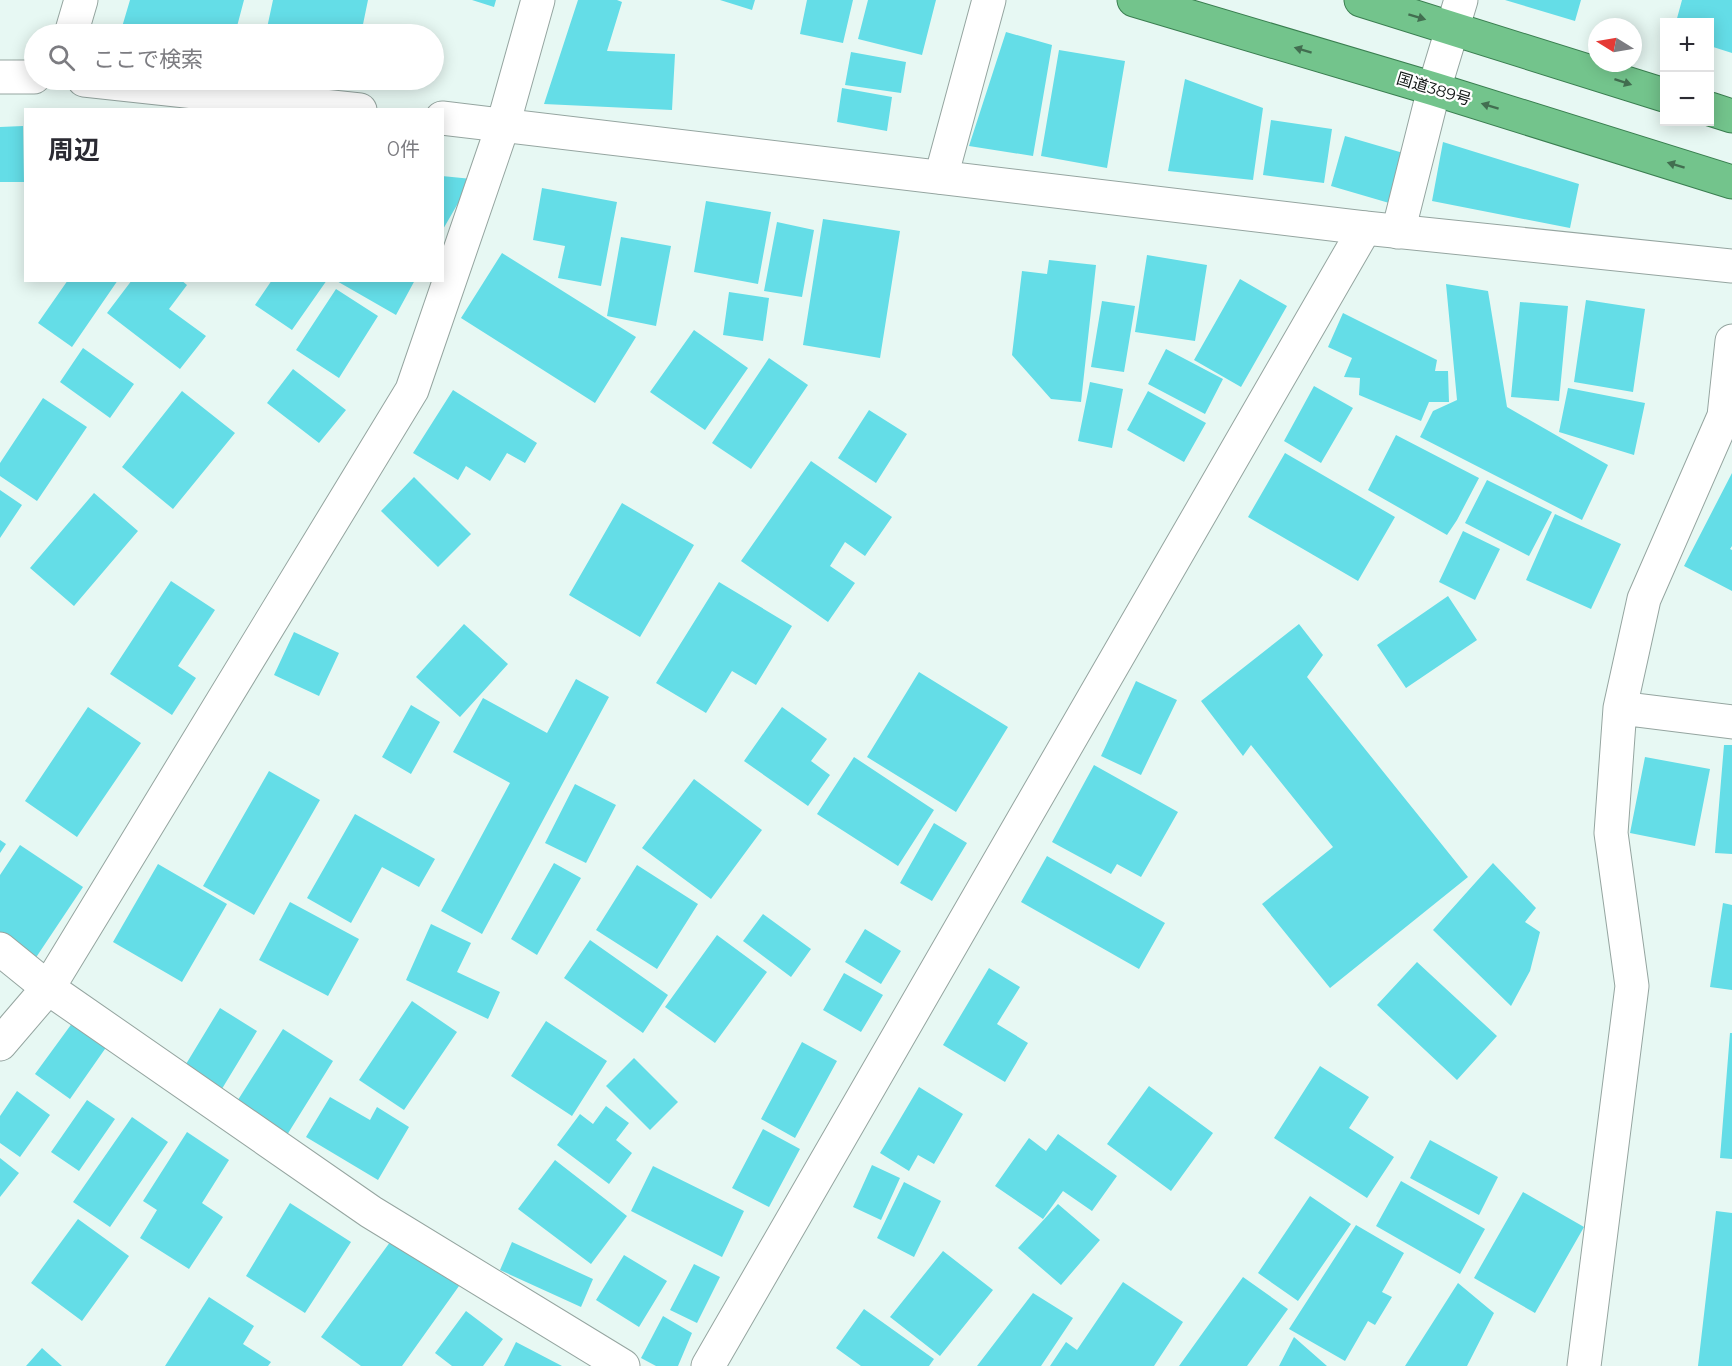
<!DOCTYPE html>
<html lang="ja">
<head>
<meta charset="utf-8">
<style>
	:root { --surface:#fff; --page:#f7f7f7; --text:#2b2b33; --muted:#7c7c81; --line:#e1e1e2 }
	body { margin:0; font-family:Montserrat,"Noto Sans JP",sans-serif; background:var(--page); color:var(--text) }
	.controls { position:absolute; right:18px; top:18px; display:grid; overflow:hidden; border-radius:0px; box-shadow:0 3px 15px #0003 }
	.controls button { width:54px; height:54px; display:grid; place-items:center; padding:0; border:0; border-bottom:2px solid var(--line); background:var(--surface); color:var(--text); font:30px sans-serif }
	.compass { position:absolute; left:1588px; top:18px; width:54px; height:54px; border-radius:50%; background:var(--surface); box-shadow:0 3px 15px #0003; rotate:281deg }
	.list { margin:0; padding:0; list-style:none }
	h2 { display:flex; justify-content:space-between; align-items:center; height:78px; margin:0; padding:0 24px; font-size:26px }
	h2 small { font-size:20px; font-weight:400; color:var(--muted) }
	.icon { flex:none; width:33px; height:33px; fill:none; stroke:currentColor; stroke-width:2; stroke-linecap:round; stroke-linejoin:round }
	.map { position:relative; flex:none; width:1732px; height:1366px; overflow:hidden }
	.search { position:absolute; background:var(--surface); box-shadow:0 3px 15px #0003; left:24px; top:24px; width:420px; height:66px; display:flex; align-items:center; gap:15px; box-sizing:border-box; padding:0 21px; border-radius:33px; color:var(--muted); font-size:22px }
	.panel { position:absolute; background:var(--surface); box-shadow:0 3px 15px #0003; left:24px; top:108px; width:420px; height:174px; border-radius:0px }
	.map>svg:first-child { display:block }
</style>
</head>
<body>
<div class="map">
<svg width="1732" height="1366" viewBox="0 0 1732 1366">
	<rect width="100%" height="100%" fill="#e7f8f3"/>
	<!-- building -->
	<path fill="#64dde7" d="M130 0H244L235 34H149L122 27Z
		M273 0H368L361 34H298L267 28Z
		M472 0H496L494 7Z
		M578 0H617L622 2 607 51 675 54 672 110 544 104Z
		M720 0H755L752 10Z
		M807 0H853L843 43 800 34Z
		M868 0H936L922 55 858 39Z
		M1505 0H1581L1575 21Z
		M1682 0H1732V53L1710 46V22H1676Z
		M1006 32 1052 45 1033 156 969 146Z
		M1059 50 1125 61 1107 168 1041 156Z
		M851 52 906 62 901 93 845 85Z
		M1185 79 1263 108 1253 180 1168 171Z
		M842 88 892 97 887 131 837 122Z
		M1271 120 1332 129 1324 183 1263 175Z
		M23 126 24 182H0V127Z
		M1345 136 1410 155 1396 205 1331 186Z
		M1443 142 1579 184 1570 228 1432 201Z
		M442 176 472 179 442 231Z
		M542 188 617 202 601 286 558 278 565 246 533 240Z
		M706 201 771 212 758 284 694 272Z
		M823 219 900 231 880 358 803 345Z
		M777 222 814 230 802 297 764 291Z
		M621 237 671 246 656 326 607 316Z
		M502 253 636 337 595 403 461 318Z
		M1147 255 1207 265 1195 341 1135 332Z
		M1049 260 1096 265 1081 402 1051 399 1012 355 1022 271 1047 274Z
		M1240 279 1287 306 1241 387 1194 360Z
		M68 280H118L72 347 38 323Z
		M132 280H181L187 285 169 309 206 336 180 369 107 313Z
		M272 280H327L292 330 255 305Z
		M335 280H415L396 315Z
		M1446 284 1488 291 1507 407 1608 465 1582 520 1420 437 1433 411 1457 400Z
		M336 289 378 316 339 378 296 350Z
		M729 292 769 298 763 341 723 335Z
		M1586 300 1645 309 1633 392 1574 382Z
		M1102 301 1135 306 1124 372 1091 367Z
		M1520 302 1568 306 1559 401 1511 397Z
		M1343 313 1437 360 1435 371H1448L1449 402H1429L1421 421 1359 395 1360 378 1344 377 1352 358 1328 347Z
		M694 330 748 368 705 430 650 392Z
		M83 348 134 384 110 418 60 382Z
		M1166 349 1223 379 1205 414 1148 384Z
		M769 358 808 385 751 469 712 443Z
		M293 369 346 410 319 443 267 403Z
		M1090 382 1123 389 1112 448 1078 441Z
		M1314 386 1353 408 1321 463 1284 441Z
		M1568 388 1645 403 1634 455 1559 432Z
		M453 390 537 443 525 463 507 453 490 481 466 466 458 480 413 453Z
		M182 391 235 433 173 509 122 467Z
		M1148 391 1206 423 1184 462 1127 430Z
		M43 398 87 427 37 501 0 476V463Z
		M869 410 907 434 876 483 838 458Z
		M1396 435 1479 478 1457 520 1447 535 1368 490Z
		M1285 453 1395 517 1358 581 1248 517Z
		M811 461 892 517 865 556 845 542 830 566 855 583 828 622 741 561Z
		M1732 473V546L1730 549 1732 550V591L1684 566Z
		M414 477 471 534 438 567 381 511Z
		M1487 480 1552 512 1529 556 1465 523Z
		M0 490 22 505 0 538Z
		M94 493 138 531 74 606 30 568Z
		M622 503 694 545 640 637 569 595Z
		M1555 514 1621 544 1591 609 1526 580Z
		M1463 531 1500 549 1475 600 1439 582Z
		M171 581 215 610 178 666 196 678 172 715 110 674Z
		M719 582 792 626 756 685 732 671 706 713 656 683Z
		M1448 596 1477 640 1406 688 1377 645Z
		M464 624 508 664 460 717 416 677Z
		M1299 624 1323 655 1307 677 1468 877 1330 988 1262 904 1333 847 1251 745 1243 756 1201 701Z
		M294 632 339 653 319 696 274 675Z
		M919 672 1008 727 956 812 867 757Z
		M576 679 609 697 482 934 441 911 510 783 453 752 483 698 547 733Z
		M1136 681 1177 700 1141 775 1101 756Z
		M411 705 440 722 411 774 382 757Z
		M88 707 141 743 77 837 25 801Z
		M782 707 827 739 811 761 830 775 808 806 744 761Z
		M1724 745H1732V854L1715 853Z
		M854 757 934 810 898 866 817 814Z
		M1645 757 1710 769 1695 846 1630 833Z
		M1094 765 1178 812 1141 877 1117 864 1111 874 1052 842Z
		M269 771 320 800 254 915 203 886Z
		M694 779 762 830 711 899 642 848Z
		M575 784 616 805 586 863 545 843Z
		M355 814 435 859 419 887 382 867 351 923 307 898Z
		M934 823 967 843 932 901 900 883Z
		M0 840 6 844 0 853Z
		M20 845 83 887 33 962 0 940V875Z
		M1047 856 1165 923 1139 969 1021 902Z
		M554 863 581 878 537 955 511 939Z
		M1493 863 1536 908 1525 922 1540 932 1530 971 1511 1006 1433 930Z
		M158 864 227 904 182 982 113 942Z
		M637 865 698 904 657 969 596 930Z
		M290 902 359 939 328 996 259 960Z
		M1723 903 1732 905V990L1710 987Z
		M763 914 811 949 791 977 743 941Z
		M431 924 471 943 457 972 500 992 488 1019 406 980Z
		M865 929 901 951 881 984 845 962Z
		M717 935 767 972 715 1043 665 1007Z
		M590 940 668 995 643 1033 564 978Z
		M1417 962 1497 1036 1457 1080 1377 1005Z
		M989 968 1020 987 997 1024 1028 1043 1005 1082 943 1045Z
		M844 973 883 995 861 1032 823 1010Z
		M412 1001 457 1032 404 1110 359 1080Z
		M220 1008 257 1031 217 1097 180 1074Z
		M81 1011 114 1036 70 1099 35 1074Z
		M546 1021 607 1061 572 1116 511 1076Z
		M283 1029 333 1061 287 1135 236 1103Z
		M1730 1033H1732V1159L1720 1158Z
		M802 1042 837 1061 795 1138 761 1119Z
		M634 1058 678 1102 650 1130 606 1086Z
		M1320 1066 1369 1097 1349 1128 1394 1157 1367 1198 1274 1138Z
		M1149 1086 1213 1133 1171 1191 1107 1144Z
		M919 1087 963 1114 934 1164 918 1155 909 1171 880 1153Z
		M17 1091 50 1115 20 1157 0 1143V1116Z
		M330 1097 370 1120 377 1107 409 1127 378 1180 306 1137Z
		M87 1100 115 1119 79 1171 51 1152Z
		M606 1106 629 1123 616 1140 632 1153 609 1184 557 1145 580 1114 593 1124Z
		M132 1117 168 1142 110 1227 73 1202Z
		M763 1129 800 1149 769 1207 732 1188Z
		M187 1132 229 1160 202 1203 223 1217 189 1269 140 1238 157 1210 143 1201Z
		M1058 1134 1117 1176 1092 1211 1063 1191 1043 1219 995 1186 1029 1138 1046 1151Z
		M1430 1140 1498 1177 1479 1215 1410 1178Z
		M0 1158 19 1173 0 1197Z
		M555 1160 627 1216 591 1264 518 1209Z
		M872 1165 900 1178 881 1220 853 1207Z
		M653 1166 744 1211 722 1257 631 1211Z
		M1401 1181 1485 1229 1460 1274 1376 1226Z
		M904 1182 941 1201 914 1257 877 1238Z
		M1523 1192 1584 1227 1535 1313 1474 1278Z
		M1310 1196 1351 1224 1298 1301 1258 1273Z
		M290 1203 351 1242 305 1313 246 1276Z
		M1058 1204 1100 1240 1061 1285 1018 1248Z
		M1716 1211 1732 1213V1366H1698Z
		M78 1219 129 1256 82 1321 31 1283Z
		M1356 1225 1404 1253 1382 1292 1392 1297 1375 1325 1368 1321 1345 1361 1289 1329Z
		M393 1238 459 1286 402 1366H361L321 1337Z
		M512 1242 593 1279 581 1307 500 1270Z
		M943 1251 993 1290 940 1356 890 1317Z
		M624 1255 667 1281 639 1327 596 1300Z
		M694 1264 720 1277 697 1323 670 1310Z
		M1243 1277 1288 1309 1247 1366H1179Z
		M1123 1282 1183 1322 1154 1366H1050L1066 1342 1077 1350Z
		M1458 1283 1494 1313 1467 1366H1405Z
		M1033 1293 1073 1318 1041 1366H977Z
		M209 1297 254 1326 243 1344 271 1362 268 1366H165Z
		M864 1309 934 1359 929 1366H861L836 1348Z
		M466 1311 503 1339 483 1366H452L435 1353Z
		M663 1316 692 1333 678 1366H656L641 1358Z
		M1294 1337 1327 1366H1279Z
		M516 1342 562 1366H504Z
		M42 1348 62 1366H26Z"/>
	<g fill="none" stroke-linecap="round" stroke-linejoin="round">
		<defs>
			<path id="minor" d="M71 34 81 0
				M941 177 989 0
				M1398 232 1434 89 1461 0
				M1620 708 1732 722
				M0 949 48 988 371 1212 623 1366
				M0 1044 48 988 412 390 503 125 538 0
				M708 1366 1365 228
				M1584 1366 1632 986 1611 833 1620 708 1644 599 1724 416 1732 341"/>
			<path id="tertiary" d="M0 77H34
				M84 80 360 110
				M442 118 1365 228 1732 266"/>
			<path id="trunk" d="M1134 0 1434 89 1732 182
				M1361 0 1664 95
				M1710 109 1732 116"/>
		</defs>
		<!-- minor casing -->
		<use href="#minor" stroke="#95a5a0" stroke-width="35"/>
		<!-- tertiary casing -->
		<use href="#tertiary" stroke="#95a5a0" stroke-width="35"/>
		<!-- trunk casing -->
		<use href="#trunk" stroke="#3a7e50" stroke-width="35"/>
		<!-- minor -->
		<use href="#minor" stroke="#fff" stroke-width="33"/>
		<!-- tertiary -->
		<use href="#tertiary" stroke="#fff" stroke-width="33"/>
		<!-- trunk -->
		<use href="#trunk" stroke="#73c48c" stroke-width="33"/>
	</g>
	<!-- one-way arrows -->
	<defs><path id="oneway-solid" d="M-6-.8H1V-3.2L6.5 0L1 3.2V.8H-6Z" transform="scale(1.5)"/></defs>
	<g fill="#426e50">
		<use href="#oneway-solid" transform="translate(1417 17) rotate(17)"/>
		<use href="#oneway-solid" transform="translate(1303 50) rotate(-163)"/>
		<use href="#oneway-solid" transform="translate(1623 82) rotate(18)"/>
		<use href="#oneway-solid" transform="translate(1490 106) rotate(-163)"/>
		<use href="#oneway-solid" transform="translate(1676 165) rotate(-163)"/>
	</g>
	<g text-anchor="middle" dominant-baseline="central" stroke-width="4.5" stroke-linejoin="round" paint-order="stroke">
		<!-- street labels -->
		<g font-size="16" fill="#111715" stroke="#fff">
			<text transform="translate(1434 89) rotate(17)">国道389号</text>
		</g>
	</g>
</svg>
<div class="controls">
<button>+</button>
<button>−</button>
</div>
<svg class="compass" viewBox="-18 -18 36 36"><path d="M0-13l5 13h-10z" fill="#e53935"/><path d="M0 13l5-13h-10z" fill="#7c7c81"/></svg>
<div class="search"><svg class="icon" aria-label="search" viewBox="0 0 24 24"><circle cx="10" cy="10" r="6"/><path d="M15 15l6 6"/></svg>ここで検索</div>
<section class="panel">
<h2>周辺<small>0件</small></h2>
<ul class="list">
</ul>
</section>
</div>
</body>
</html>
